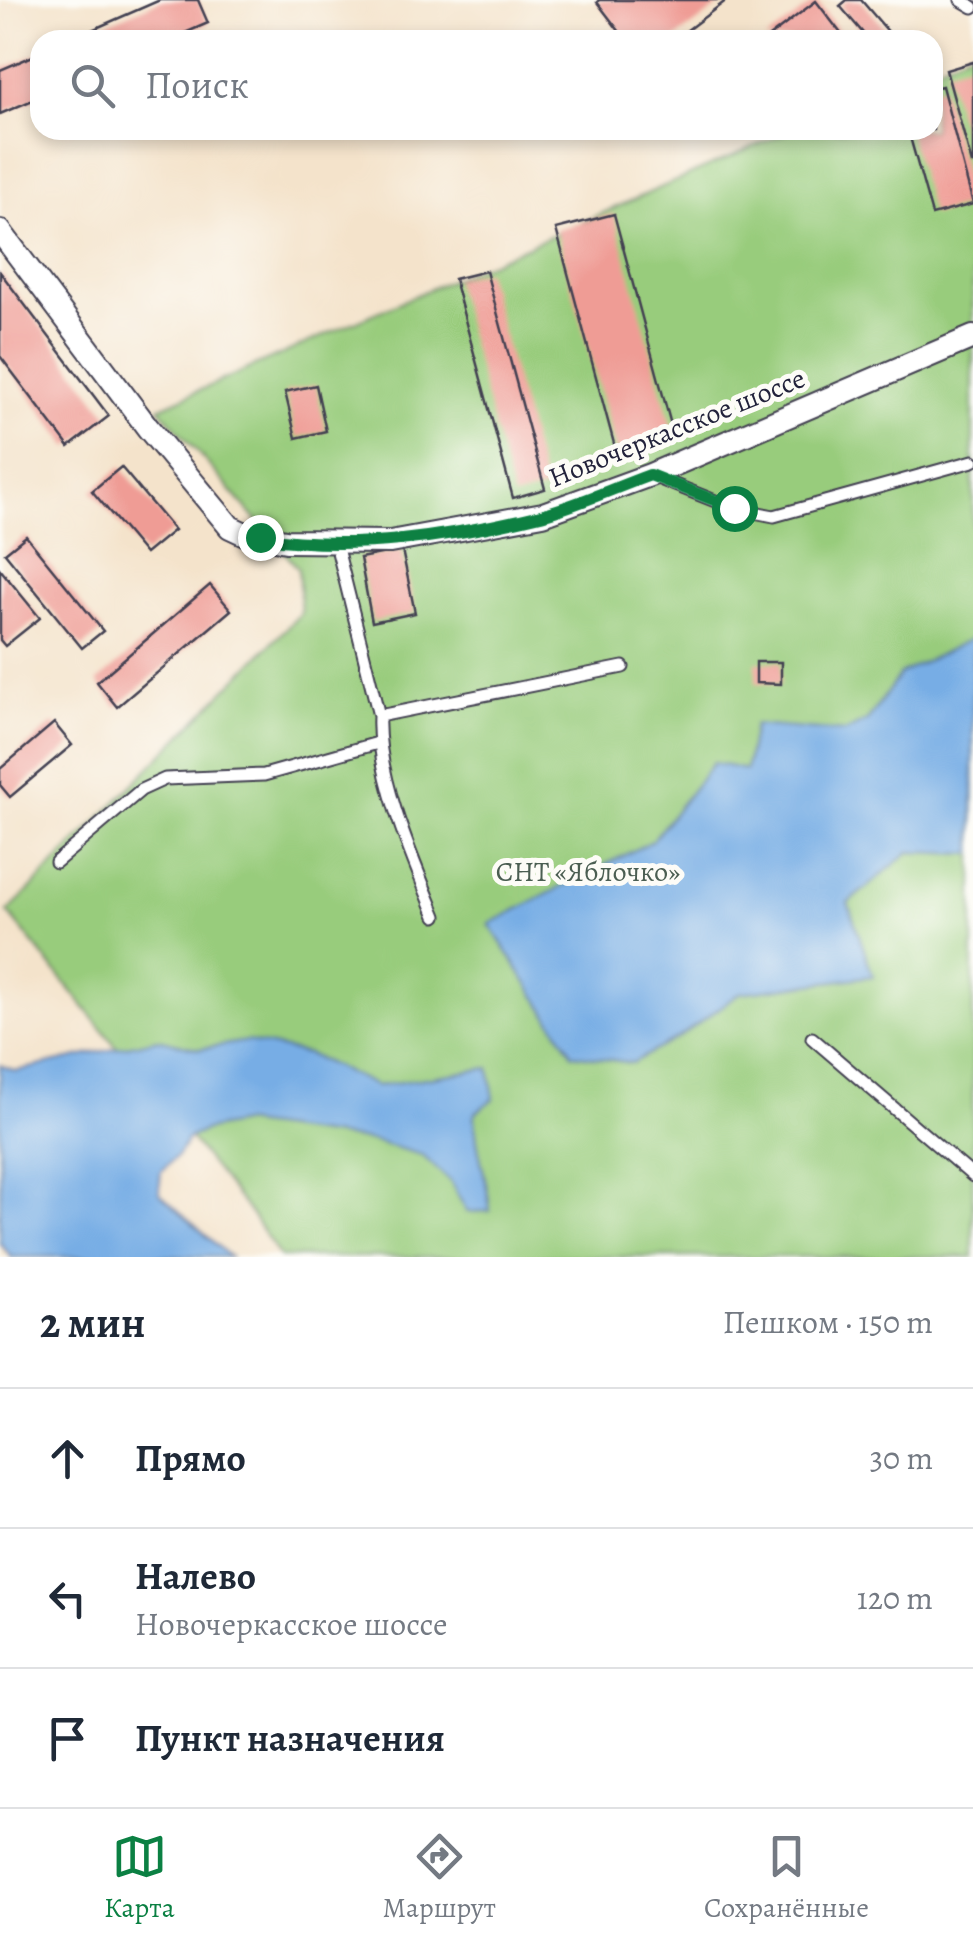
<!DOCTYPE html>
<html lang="ru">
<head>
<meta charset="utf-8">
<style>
	:root { --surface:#fff; --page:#f6f6f7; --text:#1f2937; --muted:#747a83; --line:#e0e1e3; --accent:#0b8043 }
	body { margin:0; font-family:Alegreya,serif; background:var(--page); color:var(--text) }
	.stop { position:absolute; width:30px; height:30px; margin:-22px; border:8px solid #0b8043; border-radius:50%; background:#fff }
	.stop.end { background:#0b8043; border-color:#fff; box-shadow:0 2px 10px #0008 }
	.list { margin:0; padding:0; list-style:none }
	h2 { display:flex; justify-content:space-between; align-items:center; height:130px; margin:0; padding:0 40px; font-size:42px }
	h2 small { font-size:32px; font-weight:400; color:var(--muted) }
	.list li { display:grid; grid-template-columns:65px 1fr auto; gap:30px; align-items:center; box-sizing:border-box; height:140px; padding:0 40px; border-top:2px solid var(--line) }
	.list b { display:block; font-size:38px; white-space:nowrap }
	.list p { margin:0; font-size:32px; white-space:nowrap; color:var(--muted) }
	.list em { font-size:32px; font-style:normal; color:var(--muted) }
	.icon { flex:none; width:55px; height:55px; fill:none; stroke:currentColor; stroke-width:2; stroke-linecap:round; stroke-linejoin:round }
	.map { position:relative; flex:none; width:973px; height:1257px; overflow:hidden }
	.search { position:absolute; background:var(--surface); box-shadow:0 5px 15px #0003; left:30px; right:30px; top:30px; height:110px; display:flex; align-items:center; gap:25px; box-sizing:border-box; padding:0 35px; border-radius:30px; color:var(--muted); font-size:38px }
	.sheet { height:550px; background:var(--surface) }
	nav { display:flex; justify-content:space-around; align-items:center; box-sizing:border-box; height:140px; border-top:2px solid var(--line); background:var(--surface); font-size:28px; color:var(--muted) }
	nav a { display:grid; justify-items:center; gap:5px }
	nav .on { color:var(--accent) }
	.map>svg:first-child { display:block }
</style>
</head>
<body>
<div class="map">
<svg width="973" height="1257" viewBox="0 0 973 1257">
	<rect width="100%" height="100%" fill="#fdfcf7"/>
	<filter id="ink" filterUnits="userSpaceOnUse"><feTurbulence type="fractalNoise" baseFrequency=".01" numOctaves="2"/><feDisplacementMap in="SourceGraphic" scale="20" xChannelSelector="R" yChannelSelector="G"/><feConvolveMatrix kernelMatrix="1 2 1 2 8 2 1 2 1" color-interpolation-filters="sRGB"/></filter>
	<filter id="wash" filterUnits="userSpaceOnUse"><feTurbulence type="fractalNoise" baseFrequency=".0048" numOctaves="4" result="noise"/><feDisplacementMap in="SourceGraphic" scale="40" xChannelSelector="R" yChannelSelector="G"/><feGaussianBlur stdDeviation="2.25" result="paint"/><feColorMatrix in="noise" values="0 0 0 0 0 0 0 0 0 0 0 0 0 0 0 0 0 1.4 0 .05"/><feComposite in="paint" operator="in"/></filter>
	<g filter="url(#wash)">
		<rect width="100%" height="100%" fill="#f4e3cb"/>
		<!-- green -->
		<path fill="#98cc7c" stroke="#5d775c" stroke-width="2.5" d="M973 50V1257H280L254 1218 8 912 301 613 298 568 159 408 792 130H933V68Z"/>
		<!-- water -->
		<path fill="#77ade5" stroke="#4c6890" stroke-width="2.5" d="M973 638V854L909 852 848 903 873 976 740 993 681 1036 632 1063 573 1054 489 924 652 841 713 763 746 770 754 725 845 732 868 720 900 674Z
			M158 1039 199 1049 247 1041 308 1054 376 1086 489 1068 494 1099 475 1113C474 1147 488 1177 490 1211L467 1212 450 1181 422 1155 373 1141 241 1123 206 1130 188 1138 178 1155 161 1171 159 1193 230 1257H11L0 1243V1065L16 1071Z"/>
		<g id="blocks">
			<!-- building -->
			<path fill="#ef9c95" d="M160 0H198L208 23 169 40H69Z
				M599 0H727L674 40H626L597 2Z
				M847 0H861L891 35 886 40H869L840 6Z
				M816 1 846 40H765Z
				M40 53V97L0 114V70Z
				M973 62V164H972L946 70Z
				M942 86 973 204 932 215 908 130H933V88Z
				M614 214 674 436 616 451 556 229Z
				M486 271 545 489 513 498 454 279Z
				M0 272 109 416 69 447 0 356Z
				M316 385 326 431 296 438 285 392Z
				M121 467 174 530 145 554 92 491Z
				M26 536 103 631 82 648 5 553Z
				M402 550 415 613 372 622 360 558Z
				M0 569 40 618 5 646 0 640Z
				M210 585 231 610 117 707 97 682Z
				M756 662H781V684L756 683Z
				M54 723 72 745 10 797 0 785V769Z"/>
		</g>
	</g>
	<g filter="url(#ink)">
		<use href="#blocks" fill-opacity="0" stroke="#423f51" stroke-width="2.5"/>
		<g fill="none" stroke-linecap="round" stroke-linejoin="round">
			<defs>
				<path id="lane" d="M961 0 973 7
					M652 476 733 508 774 516 973 461
					M336 544 379 716C376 776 413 860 436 916
					M379 716 623 667
					M56 862 141 790 165 779 264 775 378 743
					M812 1038 973 1176"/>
				<path id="street" d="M0 231 148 428 230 527 245 534 286 541 390 542 543 514 650 475 973 337"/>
			</defs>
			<!-- lane casing -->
			<use href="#lane" stroke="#423f51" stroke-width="15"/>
			<!-- street casing -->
			<use href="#street" stroke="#423f51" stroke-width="26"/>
			<!-- lane -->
			<use href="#lane" stroke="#fff" stroke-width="11"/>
			<!-- street -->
			<use href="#street" stroke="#fff" stroke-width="22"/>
		</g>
	</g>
	<g fill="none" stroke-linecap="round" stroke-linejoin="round" filter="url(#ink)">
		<!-- route -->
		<path stroke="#0b8043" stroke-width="12" d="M260 537C353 552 451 537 541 515 578 505 614 488 650 475L734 508"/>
	</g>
	<g text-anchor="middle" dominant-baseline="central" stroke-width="10" stroke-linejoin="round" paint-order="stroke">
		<!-- street labels -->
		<g font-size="28" fill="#22223b" stroke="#fdfcf7">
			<text transform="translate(677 428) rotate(-22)">Новочеркасское шоссе</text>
		</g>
		<!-- park labels -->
		<g font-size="28" fill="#4b5e52" stroke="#fdfcf7">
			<text x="588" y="872">СНТ «Яблочко»</text>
		</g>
	</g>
</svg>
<div class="stop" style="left:734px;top:508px"></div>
<div class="stop end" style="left:260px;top:537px"></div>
<div class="search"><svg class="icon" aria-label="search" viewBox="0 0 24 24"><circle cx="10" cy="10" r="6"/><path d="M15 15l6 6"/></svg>Поиск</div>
</div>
<section class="sheet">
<h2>2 мин<small>Пешком · 150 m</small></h2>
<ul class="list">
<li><svg class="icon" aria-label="ahead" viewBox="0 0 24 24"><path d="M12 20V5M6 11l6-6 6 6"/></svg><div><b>Прямо</b></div><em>30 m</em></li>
<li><svg class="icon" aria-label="left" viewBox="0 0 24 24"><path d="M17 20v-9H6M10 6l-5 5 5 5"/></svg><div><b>Налево</b><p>Новочеркасское шоссе</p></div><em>120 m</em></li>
<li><svg class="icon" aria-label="arrive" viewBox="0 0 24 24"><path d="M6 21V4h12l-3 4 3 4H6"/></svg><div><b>Пункт назначения</b></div></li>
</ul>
</section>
<nav>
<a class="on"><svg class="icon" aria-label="map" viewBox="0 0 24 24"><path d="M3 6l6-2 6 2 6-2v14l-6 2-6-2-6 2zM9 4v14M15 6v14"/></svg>Карта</a>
<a><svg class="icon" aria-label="directions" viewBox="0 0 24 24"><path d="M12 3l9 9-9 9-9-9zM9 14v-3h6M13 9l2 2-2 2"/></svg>Маршрут</a>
<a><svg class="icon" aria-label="saved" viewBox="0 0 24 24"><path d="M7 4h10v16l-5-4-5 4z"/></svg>Сохранённые</a>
</nav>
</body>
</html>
